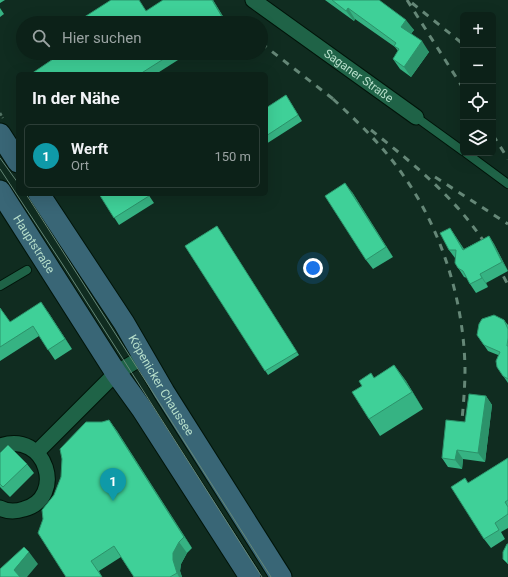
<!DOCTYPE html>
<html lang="de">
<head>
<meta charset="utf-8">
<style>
	:root { --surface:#0c2118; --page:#152921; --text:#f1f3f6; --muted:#9aa3a2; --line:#2c3e37; --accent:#f690d0 }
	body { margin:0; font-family:Roboto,sans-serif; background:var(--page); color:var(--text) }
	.controls { position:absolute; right:12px; top:12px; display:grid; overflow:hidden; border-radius:6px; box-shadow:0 4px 16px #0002 }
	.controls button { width:36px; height:36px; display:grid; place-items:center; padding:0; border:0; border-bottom:1px solid var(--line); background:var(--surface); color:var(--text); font:20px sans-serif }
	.you { position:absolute; left:313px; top:268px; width:14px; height:14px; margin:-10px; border:3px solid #fff; border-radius:50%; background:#1a73e8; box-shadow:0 0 0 6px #1a73e833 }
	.badge { display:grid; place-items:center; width:26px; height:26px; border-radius:50%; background:var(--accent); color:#fff; font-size:13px; font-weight:700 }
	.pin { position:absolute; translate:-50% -33px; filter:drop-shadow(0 1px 2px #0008) }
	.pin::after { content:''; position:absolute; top:21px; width:14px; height:12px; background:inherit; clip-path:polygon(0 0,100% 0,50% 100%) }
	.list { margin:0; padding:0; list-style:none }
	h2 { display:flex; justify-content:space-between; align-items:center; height:52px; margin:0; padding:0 16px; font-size:17px }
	h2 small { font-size:13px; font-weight:400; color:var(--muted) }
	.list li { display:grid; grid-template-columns:26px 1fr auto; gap:12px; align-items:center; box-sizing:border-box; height:64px; margin:0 8px 8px; padding:0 8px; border:1px solid var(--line); border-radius:6px }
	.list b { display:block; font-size:15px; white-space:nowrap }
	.list p { margin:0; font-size:13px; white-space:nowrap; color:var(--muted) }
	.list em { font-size:13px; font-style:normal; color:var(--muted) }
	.icon { flex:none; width:22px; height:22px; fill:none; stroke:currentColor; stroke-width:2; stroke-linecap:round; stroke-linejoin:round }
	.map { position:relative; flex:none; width:508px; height:577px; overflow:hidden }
	.search { position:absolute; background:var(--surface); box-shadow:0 4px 16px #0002; left:16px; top:16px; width:252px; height:44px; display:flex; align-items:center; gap:10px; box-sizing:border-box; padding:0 14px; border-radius:22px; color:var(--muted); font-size:15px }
	.panel { position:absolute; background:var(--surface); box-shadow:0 4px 16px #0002; left:16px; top:72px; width:252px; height:124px; border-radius:6px }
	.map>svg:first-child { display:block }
</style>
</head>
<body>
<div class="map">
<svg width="508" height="577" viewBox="0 0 508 577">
	<rect width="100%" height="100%" fill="#102c20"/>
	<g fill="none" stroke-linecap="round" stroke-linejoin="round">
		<defs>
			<path id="service" d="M416 117 463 151
				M466 153 508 184
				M0 286 27 270"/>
			<g id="minor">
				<path id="s1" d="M253 0 416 117"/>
				<path d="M0 446C47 430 66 498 24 509 15 512 8 512 0 508"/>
				<path d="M37 452 116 373 143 357"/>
			</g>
			<g id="secondary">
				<path d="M0 134 18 162"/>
				<path id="s2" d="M0 191 116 373 142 409 250 577"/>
				<path id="s3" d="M39 194 124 323 164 392 281 577"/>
			</g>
		</defs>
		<!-- service casing -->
		<use href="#service" stroke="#001409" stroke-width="10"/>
		<!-- minor casing -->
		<use href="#minor" stroke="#001409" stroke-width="17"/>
		<!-- secondary casing -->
		<use href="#secondary" stroke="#001409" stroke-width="23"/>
		<!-- path -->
		<path stroke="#537364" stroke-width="2.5" stroke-dasharray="3 2" stroke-linecap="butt" d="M0 113 3 118"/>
		<!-- service -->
		<use href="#service" stroke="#1f6347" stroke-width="8"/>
		<!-- minor -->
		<use href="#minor" stroke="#1f6347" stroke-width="15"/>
		<!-- secondary -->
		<use href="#secondary" stroke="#396676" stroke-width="21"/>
		<!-- tram -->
		<path stroke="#658777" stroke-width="1" d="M0 158 18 183
			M0 169 63 265 262 577
			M26 194 271 577"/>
		<!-- rail -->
		<path stroke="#658777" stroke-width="3" stroke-dasharray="7 7" stroke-linecap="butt" d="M407 0 463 88
			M412 3 463 44
			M261 43 337 102
			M333 99C358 122 383 146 403 175 442 230 464 302 465 369 465 389 463 410 461 430
			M371 130C415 165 458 200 488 248
			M493 135 508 159
			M435 177 508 224
			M497 264 508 285"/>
	</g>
	<!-- wall -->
	<path fill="#36b383" d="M0 0H5L0 3Z
		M213 0 227 23H75L146 11Z
		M325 0H379L414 30 411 34 429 52 411 77 400 69 393 59 398 51 395 47 355 19 354 21Z
		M0 8 4 14 0 17Z
		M62 53H189L156 74H31Z
		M286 95 302 121 266 144V108Z
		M352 192 393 257 373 269 366 260Z
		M99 194H148L154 203 119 225Z
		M217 226 299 355 268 375 185 246Z
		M450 228 464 249 489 236 494 244 508 271 486 283 488 287 476 293 470 284 467 278 464 277 455 263V258L449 250Z
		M0 308 10 322 48 312 72 349 55 360 39 336 0 361Z
		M504 320 508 325V383L497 367 498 355 488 351 477 335Z
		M394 365 406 381 423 409 380 436 369 419 374 378Z
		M486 396 492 405 485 462 463 459 462 469 448 467 442 458 465 422Z
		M109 420 117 431 192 548 187 553 181 564 180 571 182 577H134L121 557 99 571 102 577H66L54 495 61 477 102 422Z
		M0 453 27 464 34 473 10 497 0 487Z
		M508 458V528L501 532 505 539 491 548 484 539 468 483Z"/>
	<!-- shaded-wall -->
	<path fill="#2c926a" d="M212 0H213L227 23 224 20Z
		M348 8 355 19 354 21 346 11Z
		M406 20 414 30 408 37 401 27Z
		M422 41 429 52 411 77 404 67Z
		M345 183 352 192 393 257 386 247Z
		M450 228 456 237 469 258 463 250Z
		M489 236 494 244 508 271 502 262Z
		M480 274 486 283 488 287 482 278Z
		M41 302 48 312 72 349 65 339Z
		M394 365 406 381 423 409 412 392Z
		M486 396 492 405 485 462 478 453Z
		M109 420 117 431 192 548 184 537Z
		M457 450 463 459 462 469 455 460Z
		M179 542 187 553 181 564 180 571 182 577H179L177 573 173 560V553Z
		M29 552 38 564 27 577H18L14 570Z"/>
	<!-- building -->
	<path fill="#3fd098" stroke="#2c926a" d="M111 0H139L146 11 163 0H212L224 20 220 23H75Z
		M332 0H379L406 20 401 27 422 41 404 67 393 59 399 49 394 46 396 43 348 8 346 11Z
		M62 53H173L140 74H31Z
		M286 95 298 115 266 136V108Z
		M345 183 386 247 366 260 325 196Z
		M99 194H148L149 196 114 218Z
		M217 226 297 352 265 371 185 246Z
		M450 228 463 250 489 236 502 262 480 274 482 278 470 284 463 271 458 268 455 263 456 250H449L440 233Z
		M41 302 65 339 48 350 33 326 0 347V308L10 322Z
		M494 315 504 320 508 329V338L507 346H508V379L503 376 497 367 496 361 500 352 484 345 477 335 479 324 482 319Z
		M394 365 412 392 369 419 352 392 362 386 359 381 371 373 374 378Z
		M469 394 486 396 478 453 457 450 455 460 442 458 446 420 465 422Z
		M109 420 184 537 179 542 173 553V560L177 573 170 577H134L114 546 91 561 102 577H66L38 533 43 519 42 510 54 495 61 477 62 459 60 449 86 422H102Z
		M8 445 27 464 3 487 0 484V453Z
		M508 458V500L505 502 508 507V514L495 523 499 530 484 539 451 487 465 478 468 483Z
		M507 544H508V564L503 559V552Z
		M24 547 29 552 14 570 20 577H0V569Z"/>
	<g text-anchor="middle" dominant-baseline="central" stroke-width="4" stroke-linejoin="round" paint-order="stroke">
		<!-- street labels -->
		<g font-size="12" fill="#b7dfcb" stroke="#062216">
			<text stroke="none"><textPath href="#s1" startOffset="130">Saganer Straße</textPath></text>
			<text stroke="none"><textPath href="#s2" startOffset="63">Hauptstraße</textPath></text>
			<text stroke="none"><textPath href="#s3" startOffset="227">Köpenicker Chaussee</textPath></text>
		</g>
	</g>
</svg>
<div class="controls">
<button>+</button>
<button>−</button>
<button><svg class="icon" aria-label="locate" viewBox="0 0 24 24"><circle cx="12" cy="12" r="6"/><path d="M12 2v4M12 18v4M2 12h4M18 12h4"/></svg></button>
<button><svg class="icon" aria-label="layers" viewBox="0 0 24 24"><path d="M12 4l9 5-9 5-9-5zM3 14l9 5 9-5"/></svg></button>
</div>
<div class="you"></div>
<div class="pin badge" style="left:113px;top:501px;background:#0f9aa8">1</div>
<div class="search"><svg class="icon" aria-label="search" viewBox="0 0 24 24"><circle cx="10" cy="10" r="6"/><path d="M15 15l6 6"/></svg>Hier suchen</div>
<section class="panel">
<h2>In der Nähe<small></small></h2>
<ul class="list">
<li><span class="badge" style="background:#0f9aa8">1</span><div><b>Werft</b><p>Ort</p></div><em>150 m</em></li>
</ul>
</section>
</div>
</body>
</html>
